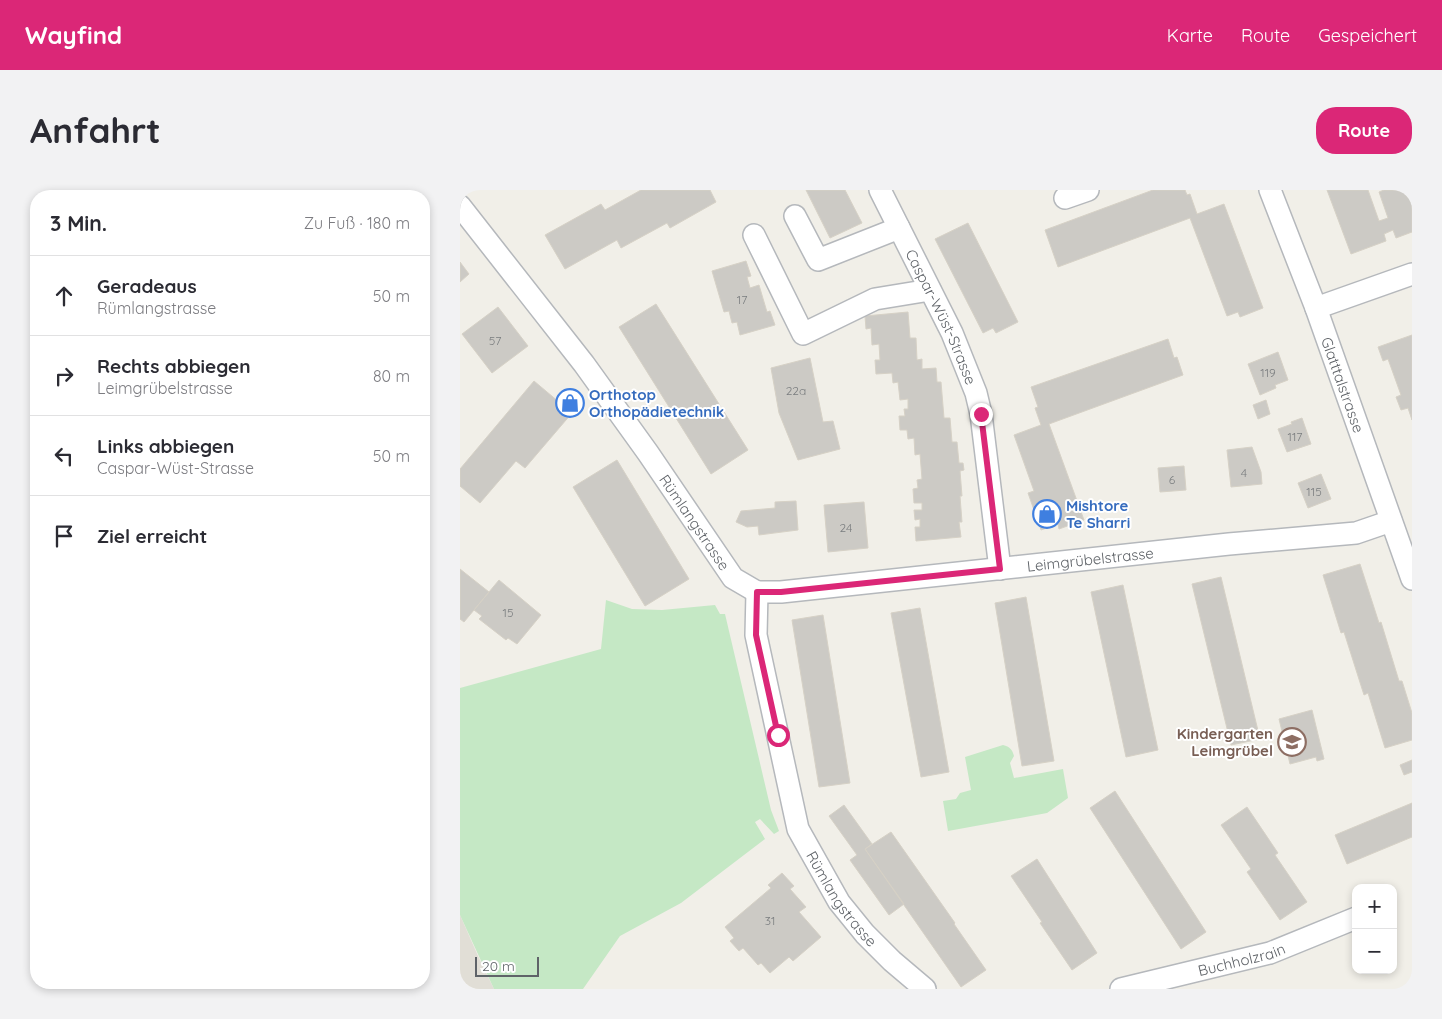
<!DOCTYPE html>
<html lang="de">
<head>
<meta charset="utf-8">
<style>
	:root { --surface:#fff; --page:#f2f2f3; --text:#2b2b33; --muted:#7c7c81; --line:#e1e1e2; --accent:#db2777 }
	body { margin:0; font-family:Quicksand,sans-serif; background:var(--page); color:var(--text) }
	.controls { position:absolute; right:15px; bottom:15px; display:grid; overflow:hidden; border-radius:10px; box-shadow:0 2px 8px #0003 }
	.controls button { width:45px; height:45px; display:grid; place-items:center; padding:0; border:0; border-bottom:1px solid var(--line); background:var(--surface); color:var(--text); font:25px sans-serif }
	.scale { position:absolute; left:15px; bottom:12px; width:64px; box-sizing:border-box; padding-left:5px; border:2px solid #5f6368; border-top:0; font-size:14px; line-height:18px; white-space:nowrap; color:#5f6368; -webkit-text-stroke:4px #fff; paint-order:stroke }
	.stop { position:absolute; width:15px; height:15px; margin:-11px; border:4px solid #db2777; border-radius:50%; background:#fff }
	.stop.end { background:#db2777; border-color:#fff; box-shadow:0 1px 5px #0008 }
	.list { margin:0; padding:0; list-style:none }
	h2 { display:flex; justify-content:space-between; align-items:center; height:65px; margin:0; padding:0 20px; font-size:21px }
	h2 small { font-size:16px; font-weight:400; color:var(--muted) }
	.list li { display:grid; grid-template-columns:32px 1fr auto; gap:15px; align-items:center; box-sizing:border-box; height:80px; padding:0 20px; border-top:1px solid var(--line) }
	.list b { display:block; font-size:19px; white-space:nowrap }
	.list p { margin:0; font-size:16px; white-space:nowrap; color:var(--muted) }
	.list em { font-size:16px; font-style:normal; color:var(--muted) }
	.icon { flex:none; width:28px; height:28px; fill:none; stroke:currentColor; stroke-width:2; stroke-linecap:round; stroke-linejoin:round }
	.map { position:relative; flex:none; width:952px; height:799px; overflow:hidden; border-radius:20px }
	header { display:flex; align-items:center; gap:30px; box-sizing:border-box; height:70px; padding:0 25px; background:var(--accent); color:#fff }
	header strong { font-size:24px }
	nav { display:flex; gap:28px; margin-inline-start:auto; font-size:18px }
	.intro { display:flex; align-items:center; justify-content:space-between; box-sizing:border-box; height:120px; padding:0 30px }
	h1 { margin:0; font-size:35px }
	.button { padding:12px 22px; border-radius:20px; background:var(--accent); color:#fff; font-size:18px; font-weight:700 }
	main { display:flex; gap:30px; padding:0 30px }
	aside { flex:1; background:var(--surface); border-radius:20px; box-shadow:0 2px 8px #0003 }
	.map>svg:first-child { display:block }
</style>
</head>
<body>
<header>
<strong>Wayfind</strong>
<nav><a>Karte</a><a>Route</a><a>Gespeichert</a></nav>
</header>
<div class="intro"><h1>Anfahrt</h1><a class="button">Route</a></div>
<main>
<aside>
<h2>3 Min.<small>Zu Fuß · 180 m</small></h2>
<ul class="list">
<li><svg class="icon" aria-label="ahead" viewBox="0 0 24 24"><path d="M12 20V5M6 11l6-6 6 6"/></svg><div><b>Geradeaus</b><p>Rümlangstrasse</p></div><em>50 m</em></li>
<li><svg class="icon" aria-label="right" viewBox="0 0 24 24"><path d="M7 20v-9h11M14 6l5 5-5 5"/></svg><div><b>Rechts abbiegen</b><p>Leimgrübelstrasse</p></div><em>80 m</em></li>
<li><svg class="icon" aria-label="left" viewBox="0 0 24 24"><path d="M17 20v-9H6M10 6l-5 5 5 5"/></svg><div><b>Links abbiegen</b><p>Caspar-Wüst-Strasse</p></div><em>50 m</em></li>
<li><svg class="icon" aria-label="arrive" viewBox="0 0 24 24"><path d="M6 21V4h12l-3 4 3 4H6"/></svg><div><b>Ziel erreicht</b></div></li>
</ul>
</aside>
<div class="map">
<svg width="952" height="799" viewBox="0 0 952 799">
	<rect width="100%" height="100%" fill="#f1efe8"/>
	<!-- education -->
	<path fill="#e1ded6" d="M0 725 18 766 34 799H0Z"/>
	<!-- green -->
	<path fill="#c5e8c5" d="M146 410 172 419 202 420 255 415 260 424H265L311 620 319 641 314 644 300 629 295 632 305 649 221 713 160 746 123 799H34L0 725V498L141 459Z
		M543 555C550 557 552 559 554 566L550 573 554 588 603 579 608 608 587 623 488 641 483 611 496 609 500 603 511 600 505 567Z"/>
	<!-- building -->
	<path fill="#cccac5" stroke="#d6d1c6" d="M181 0H250L256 12 210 38 207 33 161 58 157 50 105 79 85 45 141 14 145 20Z
		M346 0H385L402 33 370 48Z
		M693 0H725L727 5 730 4 737 24 764 14 803 118 780 127 778 122 767 126 730 28 598 77 585 40Z
		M867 0H908L919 31 928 28 919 2 924 0H952V42L936 48 933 40 924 44 926 51 891 64Z
		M508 33 558 132 536 143 533 138 523 143 475 49Z
		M286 71 291 86 287 87 290 98 299 95 307 122 310 121 315 135 280 145 277 132 272 133 269 121 264 122 252 81Z
		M0 72 9 84 0 92Z
		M196 114 288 260 251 284 159 137Z
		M38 117 68 156 32 183 2 144Z
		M448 122 450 148H456L457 170 462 169V179L476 178 477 192H481L484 228H490L492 252H497L499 273H503L504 280 500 281 502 306H500L502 332H499L501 347 456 351 455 337H460V329L455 330 454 320H462V313H454L453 299 458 298 457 290 462 289 460 264 455 265 454 248 448 249 447 240H440L439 226H445L444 219H448V209L440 210 438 192 433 193 432 183 416 184 415 170H420L419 154 412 155 411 138 406 139 405 126Z
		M952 145V230L948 218 941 220 936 207 941 205 928 169 923 171 918 157Z
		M708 149 714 168 717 167 723 185 589 234 624 330 599 339 598 334 581 340 568 303 574 301 554 245 581 235 575 218 578 217 571 197Z
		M818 162 828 190 815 195 816 198 800 205 788 174Z
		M350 168 363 232 373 231 380 259 338 270 319 223 311 178Z
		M74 191 112 223 65 278 56 271 20 313 0 296V279Z
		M806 210 810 224 798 229 793 215Z
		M842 228 851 254 827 262 818 239 832 234 831 232Z
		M792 257 801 282 802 294 771 297 767 260Z
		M157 270 229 389 185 416 113 297Z
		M724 276 726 300 700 302 698 278Z
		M861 284 871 309 848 318 838 293Z
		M336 311 338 340 299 345 298 336 287 337 276 332 281 321 315 318V312Z
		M404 312 408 358 368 362 364 315Z
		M900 374 919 433 921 432 939 491H942L952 523V550L925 558 908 503 904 505 884 442 881 443 863 385Z
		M0 379 29 402 4 432 0 429Z
		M761 387 800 549 771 555 732 394Z
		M39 390 81 425 57 454 48 448 46 450 19 429 22 426 14 420Z
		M663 395 698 560 666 567 631 402Z
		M566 407 594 571 562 576 535 413Z
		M460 418 489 582 461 587 431 423Z
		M363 425 390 593 359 597 332 430Z
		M852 520 864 569 857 571 856 567 830 574 819 529Z
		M952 570V582L944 585 940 575Z
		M655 601 746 742 721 759 630 618Z
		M952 613V647L887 674 875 645Z
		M384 615 412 654 405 659 444 714 429 725 390 670 397 665 369 626Z
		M787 617 818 663 815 665 847 712 820 730 787 682 791 679 761 635Z
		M431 642 495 733 494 734 526 780 501 797 405 659Z
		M577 669 637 763 612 780 580 733 582 732 551 686Z
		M322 683 334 696 330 699 346 717 339 722 361 747 333 771 329 767 310 783 301 773 298 775 283 758 279 761 270 751 274 748 265 737 311 698 308 695Z"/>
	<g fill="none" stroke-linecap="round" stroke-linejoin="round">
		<defs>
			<g id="minor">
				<path id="s1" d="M420 0 492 143 516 203 521 224 540 379"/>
				<path id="s2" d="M810 0 856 118 952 389"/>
				<path d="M605 8 628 0"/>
				<path id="s3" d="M0 16 124 174 188 263 273 388 297 402"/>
				<path d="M335 26 358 70 439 38"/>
				<path d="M294 45 343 144 415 109 470 100"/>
				<path d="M856 118 952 84"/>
				<path id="s4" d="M297 402H321L769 354 896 343 931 331"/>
				<path id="s5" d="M297 402 296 445 338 639 379 712 405 744 432 771 465 799"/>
				<path id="s6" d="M661 799 810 763 896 728"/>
			</g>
		</defs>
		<!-- minor casing -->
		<use href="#minor" stroke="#b5b8bc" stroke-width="24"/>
		<!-- minor -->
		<use href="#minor" stroke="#fff" stroke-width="21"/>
	</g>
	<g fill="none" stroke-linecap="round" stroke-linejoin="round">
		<!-- route -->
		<path stroke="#db2777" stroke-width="6" d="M318 545 296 445 297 402H321L540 379 521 224"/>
	</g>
	<!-- icons -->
	<defs>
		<symbol id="shop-ring" viewBox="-11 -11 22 22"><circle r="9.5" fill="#fff" stroke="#3f7fe0" stroke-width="1.5"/><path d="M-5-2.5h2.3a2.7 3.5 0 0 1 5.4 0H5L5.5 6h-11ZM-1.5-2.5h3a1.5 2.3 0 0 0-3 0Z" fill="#3f7fe0"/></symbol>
		<symbol id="school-ring" viewBox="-11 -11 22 22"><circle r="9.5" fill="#fff" stroke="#8d6e63" stroke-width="1.5"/><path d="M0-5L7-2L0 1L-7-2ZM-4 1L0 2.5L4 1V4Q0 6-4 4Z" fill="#8d6e63"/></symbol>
	</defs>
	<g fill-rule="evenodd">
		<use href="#shop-ring" x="94" y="197" width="32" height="32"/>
		<use href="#shop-ring" x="571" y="308" width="32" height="32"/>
		<use href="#school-ring" x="816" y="536" width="32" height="32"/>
	</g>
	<g text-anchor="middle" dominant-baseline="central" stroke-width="4" stroke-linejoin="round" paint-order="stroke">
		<!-- number labels -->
		<g font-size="12" fill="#7a7d7f">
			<text x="282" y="109">17</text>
			<text x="35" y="150">57</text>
			<text x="808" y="182">119</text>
			<text x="336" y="200">22a</text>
			<text x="835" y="246">117</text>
			<text x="784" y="282">4</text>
			<text x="712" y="289">6</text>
			<text x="854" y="301">115</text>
			<text x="386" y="337">24</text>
			<text x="48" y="422">15</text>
			<text x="310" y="730">31</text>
		</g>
		<!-- street labels -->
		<g font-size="15" fill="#5f6368" stroke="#fff">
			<text stroke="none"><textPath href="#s1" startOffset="141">Caspar-Wüst-Strasse</textPath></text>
			<text stroke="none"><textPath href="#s2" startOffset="208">Glatttalstrasse</textPath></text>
			<text stroke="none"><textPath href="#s3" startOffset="394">Rümlangstrasse</textPath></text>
			<text stroke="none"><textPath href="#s4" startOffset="335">Leimgrübelstrasse</textPath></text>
			<text stroke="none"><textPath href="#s5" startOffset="324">Rümlangstrasse</textPath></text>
			<text stroke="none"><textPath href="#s6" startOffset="124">Buchholzrain</textPath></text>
		</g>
		<!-- shop labels -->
		<g font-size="15" font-weight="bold" fill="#366cbe" stroke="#fff" text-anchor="start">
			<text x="129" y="204">Orthotop<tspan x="129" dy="17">Orthopädietechnik</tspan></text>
			<text x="606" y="315">Mishtore<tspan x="606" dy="17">Te Sharri</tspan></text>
		</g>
		<!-- education labels -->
		<g font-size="15" font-weight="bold" fill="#785e54" stroke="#fff" text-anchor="end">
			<text x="813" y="543">Kindergarten<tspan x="813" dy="17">Leimgrübel</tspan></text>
		</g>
	</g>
</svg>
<div class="controls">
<button>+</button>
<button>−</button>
</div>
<div class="scale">20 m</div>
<div class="stop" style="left:318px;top:545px"></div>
<div class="stop end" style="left:521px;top:224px"></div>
</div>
</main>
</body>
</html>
